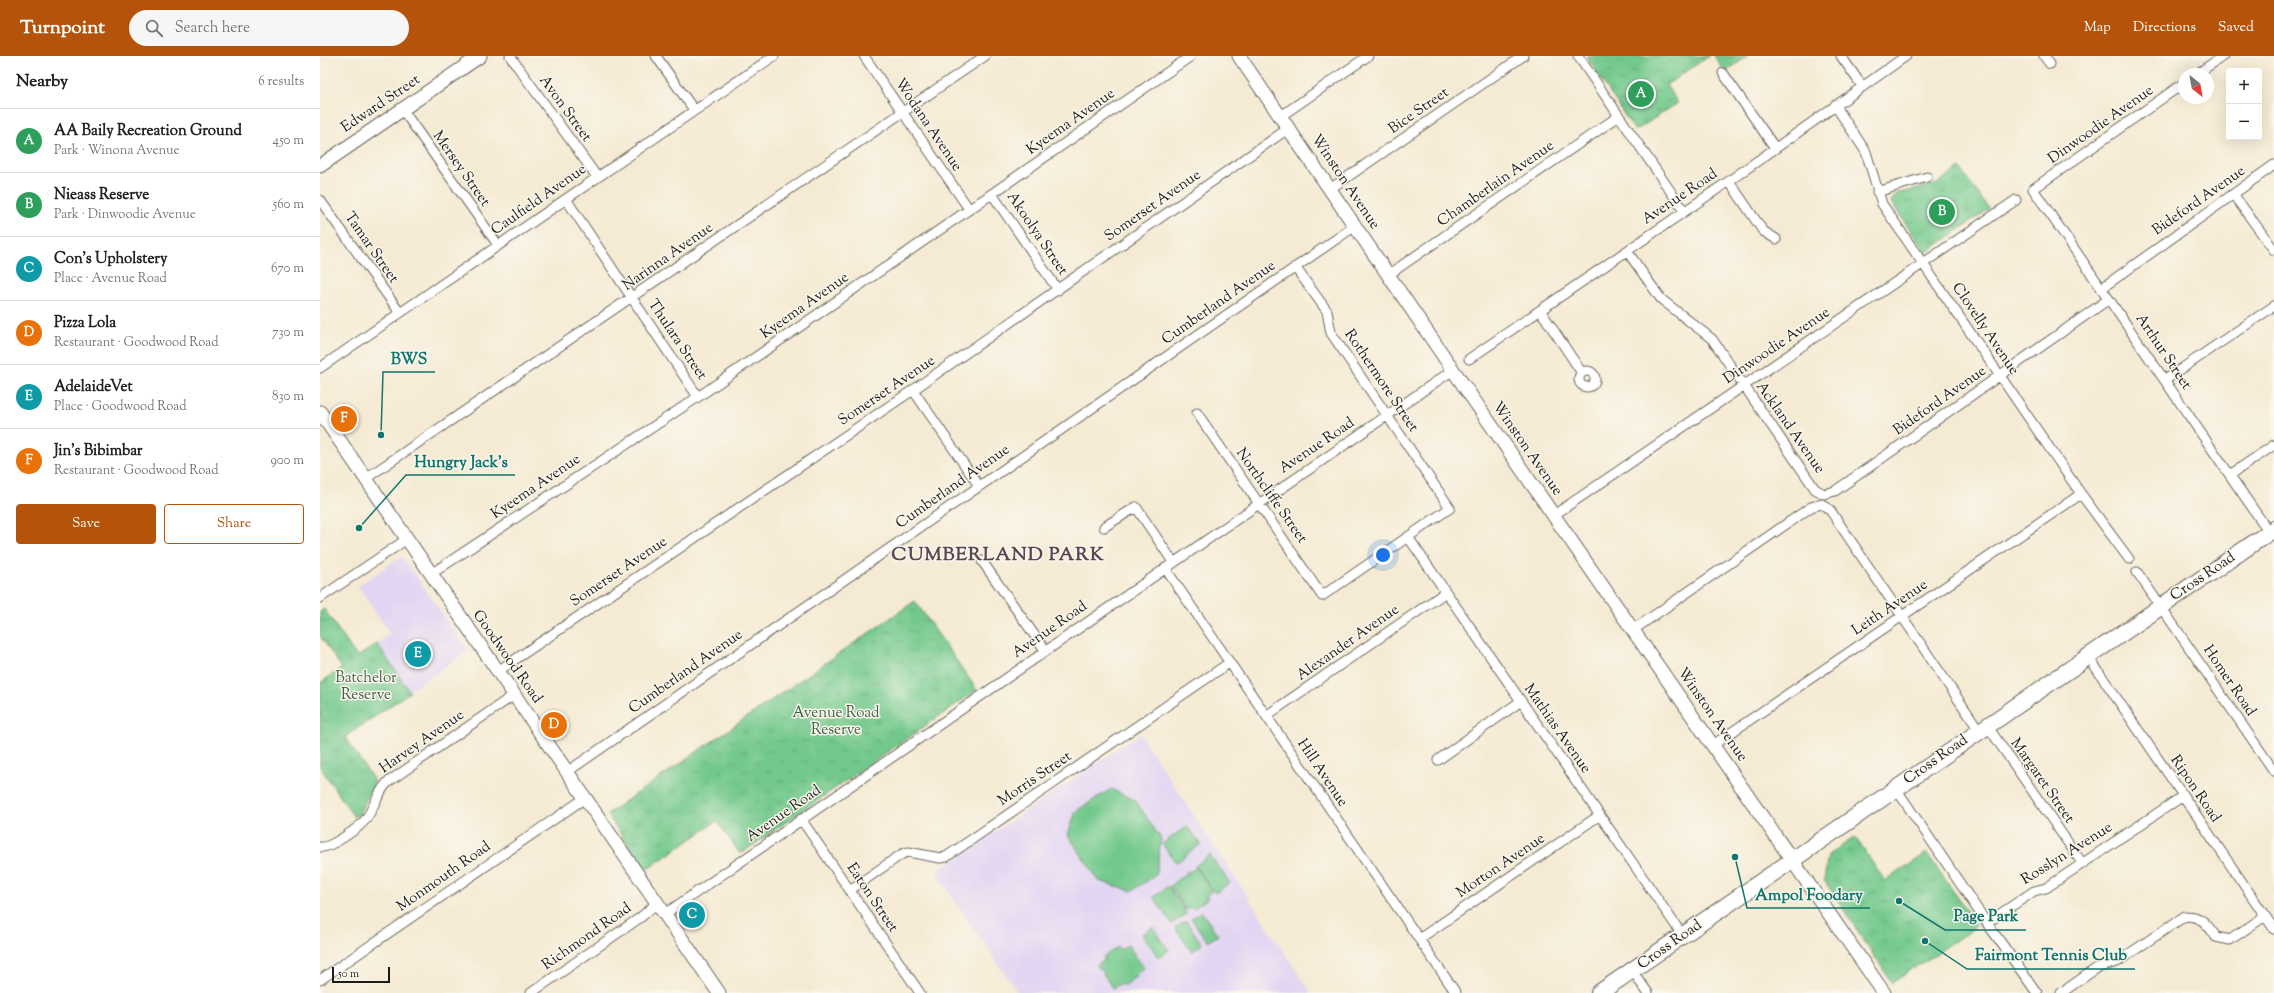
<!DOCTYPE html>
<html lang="en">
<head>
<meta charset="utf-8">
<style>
	:root { --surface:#fff; --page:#f6f6f6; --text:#222; --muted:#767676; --line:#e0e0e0; --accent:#b45309 }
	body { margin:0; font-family:"Sorts Mill Goudy",serif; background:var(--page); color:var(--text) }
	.controls { position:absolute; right:12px; top:12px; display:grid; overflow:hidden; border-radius:4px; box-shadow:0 4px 16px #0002 }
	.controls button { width:36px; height:36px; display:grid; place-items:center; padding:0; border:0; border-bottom:1px solid var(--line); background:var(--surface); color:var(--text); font:20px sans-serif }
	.compass { position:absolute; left:1858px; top:12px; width:36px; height:36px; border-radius:50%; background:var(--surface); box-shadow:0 4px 16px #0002; rotate:149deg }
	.scale { position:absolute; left:12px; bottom:10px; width:58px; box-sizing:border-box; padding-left:4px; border:2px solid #1c1c1c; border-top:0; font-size:11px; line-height:14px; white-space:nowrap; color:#1c1c1c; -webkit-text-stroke:3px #fbf7ec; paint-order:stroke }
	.you { position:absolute; left:1063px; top:499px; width:14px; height:14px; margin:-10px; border:3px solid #fff; border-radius:50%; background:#1a73e8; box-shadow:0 0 0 6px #1a73e833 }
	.badge { display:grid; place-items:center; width:26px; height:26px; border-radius:50%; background:var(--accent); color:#fff; font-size:13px; font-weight:700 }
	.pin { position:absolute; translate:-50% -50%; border:2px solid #fff; box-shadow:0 1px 4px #0006 }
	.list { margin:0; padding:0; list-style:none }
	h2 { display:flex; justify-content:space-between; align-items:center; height:52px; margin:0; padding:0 16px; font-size:17px }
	h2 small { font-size:13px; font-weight:400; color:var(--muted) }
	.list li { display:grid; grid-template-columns:26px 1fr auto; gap:12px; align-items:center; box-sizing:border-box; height:64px; padding:0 16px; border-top:1px solid var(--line) }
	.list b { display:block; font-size:15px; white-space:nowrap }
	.list p { margin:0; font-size:13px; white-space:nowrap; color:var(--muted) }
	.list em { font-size:13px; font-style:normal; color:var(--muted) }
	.actions { display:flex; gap:8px; padding:12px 16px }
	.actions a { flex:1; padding:9px 0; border:1px solid var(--accent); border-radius:4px; text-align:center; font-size:14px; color:var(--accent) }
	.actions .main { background:var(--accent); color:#fff }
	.icon { flex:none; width:22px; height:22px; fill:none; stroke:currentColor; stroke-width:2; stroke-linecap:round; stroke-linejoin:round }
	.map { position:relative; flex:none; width:1954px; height:937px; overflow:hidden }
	header { display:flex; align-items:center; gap:24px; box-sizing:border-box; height:56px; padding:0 20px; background:var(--accent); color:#fff }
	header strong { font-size:19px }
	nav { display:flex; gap:22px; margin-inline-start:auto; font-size:14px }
	.search { width:280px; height:36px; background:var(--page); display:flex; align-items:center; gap:10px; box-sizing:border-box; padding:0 14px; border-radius:22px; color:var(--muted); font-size:15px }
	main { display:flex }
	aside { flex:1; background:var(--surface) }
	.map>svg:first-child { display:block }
</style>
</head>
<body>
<header>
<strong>Turnpoint</strong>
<div class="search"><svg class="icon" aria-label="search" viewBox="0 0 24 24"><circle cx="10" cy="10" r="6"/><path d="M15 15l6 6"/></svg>Search here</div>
<nav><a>Map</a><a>Directions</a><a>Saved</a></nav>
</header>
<main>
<aside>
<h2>Nearby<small>6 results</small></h2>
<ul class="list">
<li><span class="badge" style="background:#2e9e5b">A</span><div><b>AA Baily Recreation Ground</b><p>Park · Winona Avenue</p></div><em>450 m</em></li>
<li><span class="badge" style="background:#2e9e5b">B</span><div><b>Nieass Reserve</b><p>Park · Dinwoodie Avenue</p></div><em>560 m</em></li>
<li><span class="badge" style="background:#0f9aa8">C</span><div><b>Con's Upholstery</b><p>Place · Avenue Road</p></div><em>670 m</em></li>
<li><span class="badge" style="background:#e8710a">D</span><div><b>Pizza Lola</b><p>Restaurant · Goodwood Road</p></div><em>730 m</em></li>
<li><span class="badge" style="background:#0f9aa8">E</span><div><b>AdelaideVet</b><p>Place · Goodwood Road</p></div><em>830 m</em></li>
<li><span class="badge" style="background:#e8710a">F</span><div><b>Jin's Bibimbar</b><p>Restaurant · Goodwood Road</p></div><em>900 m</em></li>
</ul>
<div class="actions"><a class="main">Save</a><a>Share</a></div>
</aside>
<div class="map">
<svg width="1954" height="937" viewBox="0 0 1954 937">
	<defs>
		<pattern id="park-tufts" width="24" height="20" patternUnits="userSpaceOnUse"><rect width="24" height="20" fill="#73c98d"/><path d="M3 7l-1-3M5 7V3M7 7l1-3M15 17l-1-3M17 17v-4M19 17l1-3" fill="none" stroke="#63ac79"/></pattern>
	</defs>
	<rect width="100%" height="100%" fill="#fbf7ec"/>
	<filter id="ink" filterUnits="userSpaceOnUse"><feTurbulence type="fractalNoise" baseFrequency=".025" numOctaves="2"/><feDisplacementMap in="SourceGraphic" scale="8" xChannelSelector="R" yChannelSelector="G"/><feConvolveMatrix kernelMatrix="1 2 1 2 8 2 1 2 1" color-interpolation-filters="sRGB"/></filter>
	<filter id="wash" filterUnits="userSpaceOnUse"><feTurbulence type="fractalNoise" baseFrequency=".012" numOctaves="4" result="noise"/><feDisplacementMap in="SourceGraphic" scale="16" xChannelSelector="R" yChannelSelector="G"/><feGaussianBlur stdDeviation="0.9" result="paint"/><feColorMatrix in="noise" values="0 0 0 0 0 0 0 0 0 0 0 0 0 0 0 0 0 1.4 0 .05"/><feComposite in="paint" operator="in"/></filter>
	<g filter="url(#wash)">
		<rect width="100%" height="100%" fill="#f5ead3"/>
		<!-- built -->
		<path fill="#e2d4f3" d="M82 500 148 595 89 635 57 588 70 578 38 530Z
			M820 678 991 937H698L615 816Z"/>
		<!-- grass -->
		<path fill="#73c98d" stroke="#487254" d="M791 733 815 744 841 783 836 819 812 835 779 825 748 779 756 755Z
			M867 770 881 788 856 807 842 788Z
			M890 799 910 827 895 837 875 810Z
			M876 812 892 835 886 840 888 842 873 853 871 851 866 854 850 830 868 815 869 816Z
			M848 830 867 858 852 868 833 841Z
			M881 855 898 879 888 886 871 863Z
			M866 865 882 888 872 896 855 872Z
			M833 871 849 894 839 902 822 878Z
			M808 889 824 912 816 918 817 920 803 930 801 927 793 932 777 909 785 903 783 901 798 891 800 894Z"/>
		<!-- park -->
		<path fill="url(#park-tufts)" stroke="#487254" d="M1266 0H1389L1346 29 1358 47 1315 75Z
			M1394 0H1428L1405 16Z
			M1640 112 1669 153 1606 197 1571 146 1576 138 1617 128Z
			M595 545 657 634 420 798 397 765 326 814 287 758Z
			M4 553 37 601 57 588 90 636 25 681 55 726 39 758 34 761 0 711V627L22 612 0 580V556Z
			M1535 781 1565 825 1607 797 1657 870 1572 927 1504 824 1508 799Z"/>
	</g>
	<g filter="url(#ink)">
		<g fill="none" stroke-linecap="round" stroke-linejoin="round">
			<defs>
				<path id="street" d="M190 0 277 121
					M336 0 374 54
					M544 0 649 153
					M1258 0 1364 155
					M1521 0 1542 30
					M1724 0 1730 8
					M1403 17 1455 92
					M1877 18 1903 0
					M1864 27 1713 133 1949 476
					M1515 49 1546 96 1562 148 1761 438 1809 503
					M82 53 178 189
					M961 60 1048 0
					M1409 125 1443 175 1456 183
					M1010 133 1203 0
					M1557 136 1607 121
					M672 138 738 234
					M1913 138 1954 194
					M246 143 378 341
					M0 144 80 257
					M1307 195 1341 243 1392 283 1495 433 1504 438 1515 435 1789 243
					M1068 219 1299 60
					M1782 232 1954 109
					M1220 254 1262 317
					M1149 303 1409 125 1586 0
					M0 312 454 0
					M1259 323a8 8 0 1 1 16 0a8 8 0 1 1-16 0Z
					M1845 324 1954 250
					M593 334 659 430
					M877 357 1002 540 1130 452 1011 277 1007 255 975 211
					M1910 419 1954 389
					M45 423 665 0
					M1234 459 1696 144
					M784 471 816 451 853 506
					M1088 481 1363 880
					M662 505 725 594
					M845 512 1136 937
					M1817 516 1954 715
					M111 518 378 341 871 0
					M0 542 87 483
					M1313 574 1491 451 1502 448 1510 454 1659 674
					M1774 609 1954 873
					M178 615 593 334 969 72
					M946 660 1126 536
					M1673 678 1762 807
					M1393 689 1761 438
					M1118 704 1201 645
					M247 716 1035 170
					M1581 740 1664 863 1717 937
					M481 763 600 937
					M0 791C10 793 40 771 46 763 55 750 57 737 68 726L194 639
					M530 834 582 798 588 796 620 802 626 801 909 607
					M345 858 1133 314
					M1667 867 1714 835 1726 832 1863 740
					M1099 883 1280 759
					M1318 923 1328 937
					M0 924 265 742
					M211 937 321 861 337 847
					M1741 937 1777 912 1797 906 1865 860C1882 860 1887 868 1896 881L1910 884 1945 860"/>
				<path id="secondary" d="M919 0 1133 314 1564 937
					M0 110 160 0
					M0 356 399 937"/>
				<path id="highway" d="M1279 937 1954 473"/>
			</defs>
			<!-- street casing -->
			<use href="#street" stroke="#68645c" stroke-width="11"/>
			<!-- secondary casing -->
			<use href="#secondary" stroke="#68645c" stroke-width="15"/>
			<!-- highway casing -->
			<use href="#highway" stroke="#68645c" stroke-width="18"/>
			<!-- street -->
			<use href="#street" stroke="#fff" stroke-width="9"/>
			<!-- secondary -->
			<use href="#secondary" stroke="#fff" stroke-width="13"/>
			<!-- highway -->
			<use href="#highway" stroke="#fff" stroke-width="16"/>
		</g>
	</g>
	<g text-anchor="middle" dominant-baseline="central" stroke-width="3" stroke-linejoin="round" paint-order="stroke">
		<!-- street labels -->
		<g font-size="15" fill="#1c1c1c" stroke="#fbf7ec">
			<text transform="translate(61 48) rotate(-34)">Edward Street</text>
			<text transform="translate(245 53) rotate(54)">Avon Street</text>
			<text transform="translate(1099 55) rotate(-35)">Bice Street</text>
			<text transform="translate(751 66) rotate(-35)">Kyeema Avenue</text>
			<text transform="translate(608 69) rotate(56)">Wodana Avenue</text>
			<text transform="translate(1781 69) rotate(-35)">Dinwoodie Avenue</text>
			<text transform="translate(141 113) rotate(55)">Mersey Street</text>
			<text transform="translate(1025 126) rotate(56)">Winston Avenue</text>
			<text transform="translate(1176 128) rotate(-35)">Chamberlain Avenue</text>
			<text transform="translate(1360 141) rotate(-34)">Avenue Road</text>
			<text transform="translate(219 144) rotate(-35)">Caulfield Avenue</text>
			<text transform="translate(1879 145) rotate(-35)">Bideford Avenue</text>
			<text transform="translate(833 150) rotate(-35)">Somerset Avenue</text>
			<text transform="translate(717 178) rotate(56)">Akoolya Street</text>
			<text transform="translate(51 192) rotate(55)">Tamar Street</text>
			<text transform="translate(348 201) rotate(-35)">Narinna Avenue</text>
			<text transform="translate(899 247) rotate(-35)">Cumberland Avenue</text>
			<text transform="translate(485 250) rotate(-35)">Kyeema Avenue</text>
			<text transform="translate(1665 273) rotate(56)">Clovelly Avenue</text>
			<text transform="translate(357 284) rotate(56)">Thulara Street</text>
			<text transform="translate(1457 290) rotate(-34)">Dinwoodie Avenue</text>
			<text transform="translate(1843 296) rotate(56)">Arthur Street</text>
			<text transform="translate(1061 325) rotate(56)">Rothermore Street</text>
			<text transform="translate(567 335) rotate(-34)">Somerset Avenue</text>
			<text transform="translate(1620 345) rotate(-35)">Bideford Avenue</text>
			<text transform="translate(1470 372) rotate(55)">Ackland Avenue</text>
			<text transform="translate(997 390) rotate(-34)">Avenue Road</text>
			<text transform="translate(1207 393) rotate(55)">Winston Avenue</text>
			<text transform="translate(216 431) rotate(-34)">Kyeema Avenue</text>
			<text transform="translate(633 431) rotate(-35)">Cumberland Avenue</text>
			<text transform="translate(951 440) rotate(55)">Northcliffe Street</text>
			<text transform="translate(299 516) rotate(-34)">Somerset Avenue</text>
			<text transform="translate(1883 521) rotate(-34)">Cross Road</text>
			<text transform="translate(1570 552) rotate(-34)">Leith Avenue</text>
			<text transform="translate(730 574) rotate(-35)">Avenue Road</text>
			<text transform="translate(1028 587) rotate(-35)">Alexander Avenue</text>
			<text transform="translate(187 601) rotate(55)">Goodwood Road</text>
			<text transform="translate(366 616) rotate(-35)">Cumberland Avenue</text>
			<text transform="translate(1909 625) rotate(56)">Homer Road</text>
			<text transform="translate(1392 659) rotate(55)">Winston Avenue</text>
			<text transform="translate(1237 673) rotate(55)">Mathias Avenue</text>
			<text transform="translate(102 686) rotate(-35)">Harvey Avenue</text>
			<text transform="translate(1616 704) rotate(-35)">Cross Road</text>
			<text transform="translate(1002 717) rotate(56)">Hill Avenue</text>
			<text transform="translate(715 723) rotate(-34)">Morris Street</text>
			<text transform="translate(1722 725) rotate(55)">Margaret Street</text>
			<text transform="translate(1875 733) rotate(56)">Ripon Road</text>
			<text transform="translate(464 758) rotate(-35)">Avenue Road</text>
			<text transform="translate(1747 798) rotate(-32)">Rosslyn Avenue</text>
			<text transform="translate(1181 810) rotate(-34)">Morton Avenue</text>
			<text transform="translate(124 821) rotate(-35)">Monmouth Road</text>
			<text transform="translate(552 842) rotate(56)">Eaton Street</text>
			<text transform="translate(267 881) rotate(-35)">Richmond Road</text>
			<text transform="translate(1350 889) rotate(-35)">Cross Road</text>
		</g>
		<!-- park labels -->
		<g font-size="15" fill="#3f6149" stroke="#fbf7ec">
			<text x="46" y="622">Batchelor<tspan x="46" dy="17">Reserve</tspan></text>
			<text x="516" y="657">Avenue Road<tspan x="516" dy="17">Reserve</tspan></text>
		</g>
		<!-- district labels -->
		<g font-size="19" font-weight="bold" letter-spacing="1" fill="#5b4651" stroke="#fbf7ec">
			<text x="678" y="499">CUMBERLAND PARK</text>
		</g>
	</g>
	<!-- callouts -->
	<path fill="none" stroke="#0f766e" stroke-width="1.5" d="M61 379L63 316H115M39 472L86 419H195M1415 801L1427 852H1550M1579 845L1625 874H1706M1605 885L1647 913H1815"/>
	<g fill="#0f766e" stroke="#fbf7ec" stroke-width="1.5">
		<circle cx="61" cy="379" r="4"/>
		<circle cx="39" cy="472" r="4"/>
		<circle cx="1415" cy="801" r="4"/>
		<circle cx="1579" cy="845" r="4"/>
		<circle cx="1605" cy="885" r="4"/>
	</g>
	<g font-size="16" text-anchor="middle" font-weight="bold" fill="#0f766e" stroke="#fbf7ec" stroke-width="3" stroke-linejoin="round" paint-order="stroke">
		<text x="89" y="308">BWS</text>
		<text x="141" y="411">Hungry Jack's</text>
		<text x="1489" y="844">Ampol Foodary</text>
		<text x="1666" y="865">Page Park</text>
		<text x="1731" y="904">Fairmont Tennis Club</text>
	</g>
</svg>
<div class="controls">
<button>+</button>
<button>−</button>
</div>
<svg class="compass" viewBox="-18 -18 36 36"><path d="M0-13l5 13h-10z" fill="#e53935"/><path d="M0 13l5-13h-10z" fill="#767676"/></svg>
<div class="scale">50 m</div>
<div class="you"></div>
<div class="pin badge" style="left:1321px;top:38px;background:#2e9e5b">A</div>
<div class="pin badge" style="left:1622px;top:156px;background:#2e9e5b">B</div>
<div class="pin badge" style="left:372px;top:859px;background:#0f9aa8">C</div>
<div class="pin badge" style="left:234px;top:669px;background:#e8710a">D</div>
<div class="pin badge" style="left:98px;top:598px;background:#0f9aa8">E</div>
<div class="pin badge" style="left:24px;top:363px;background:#e8710a">F</div>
</div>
</main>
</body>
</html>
